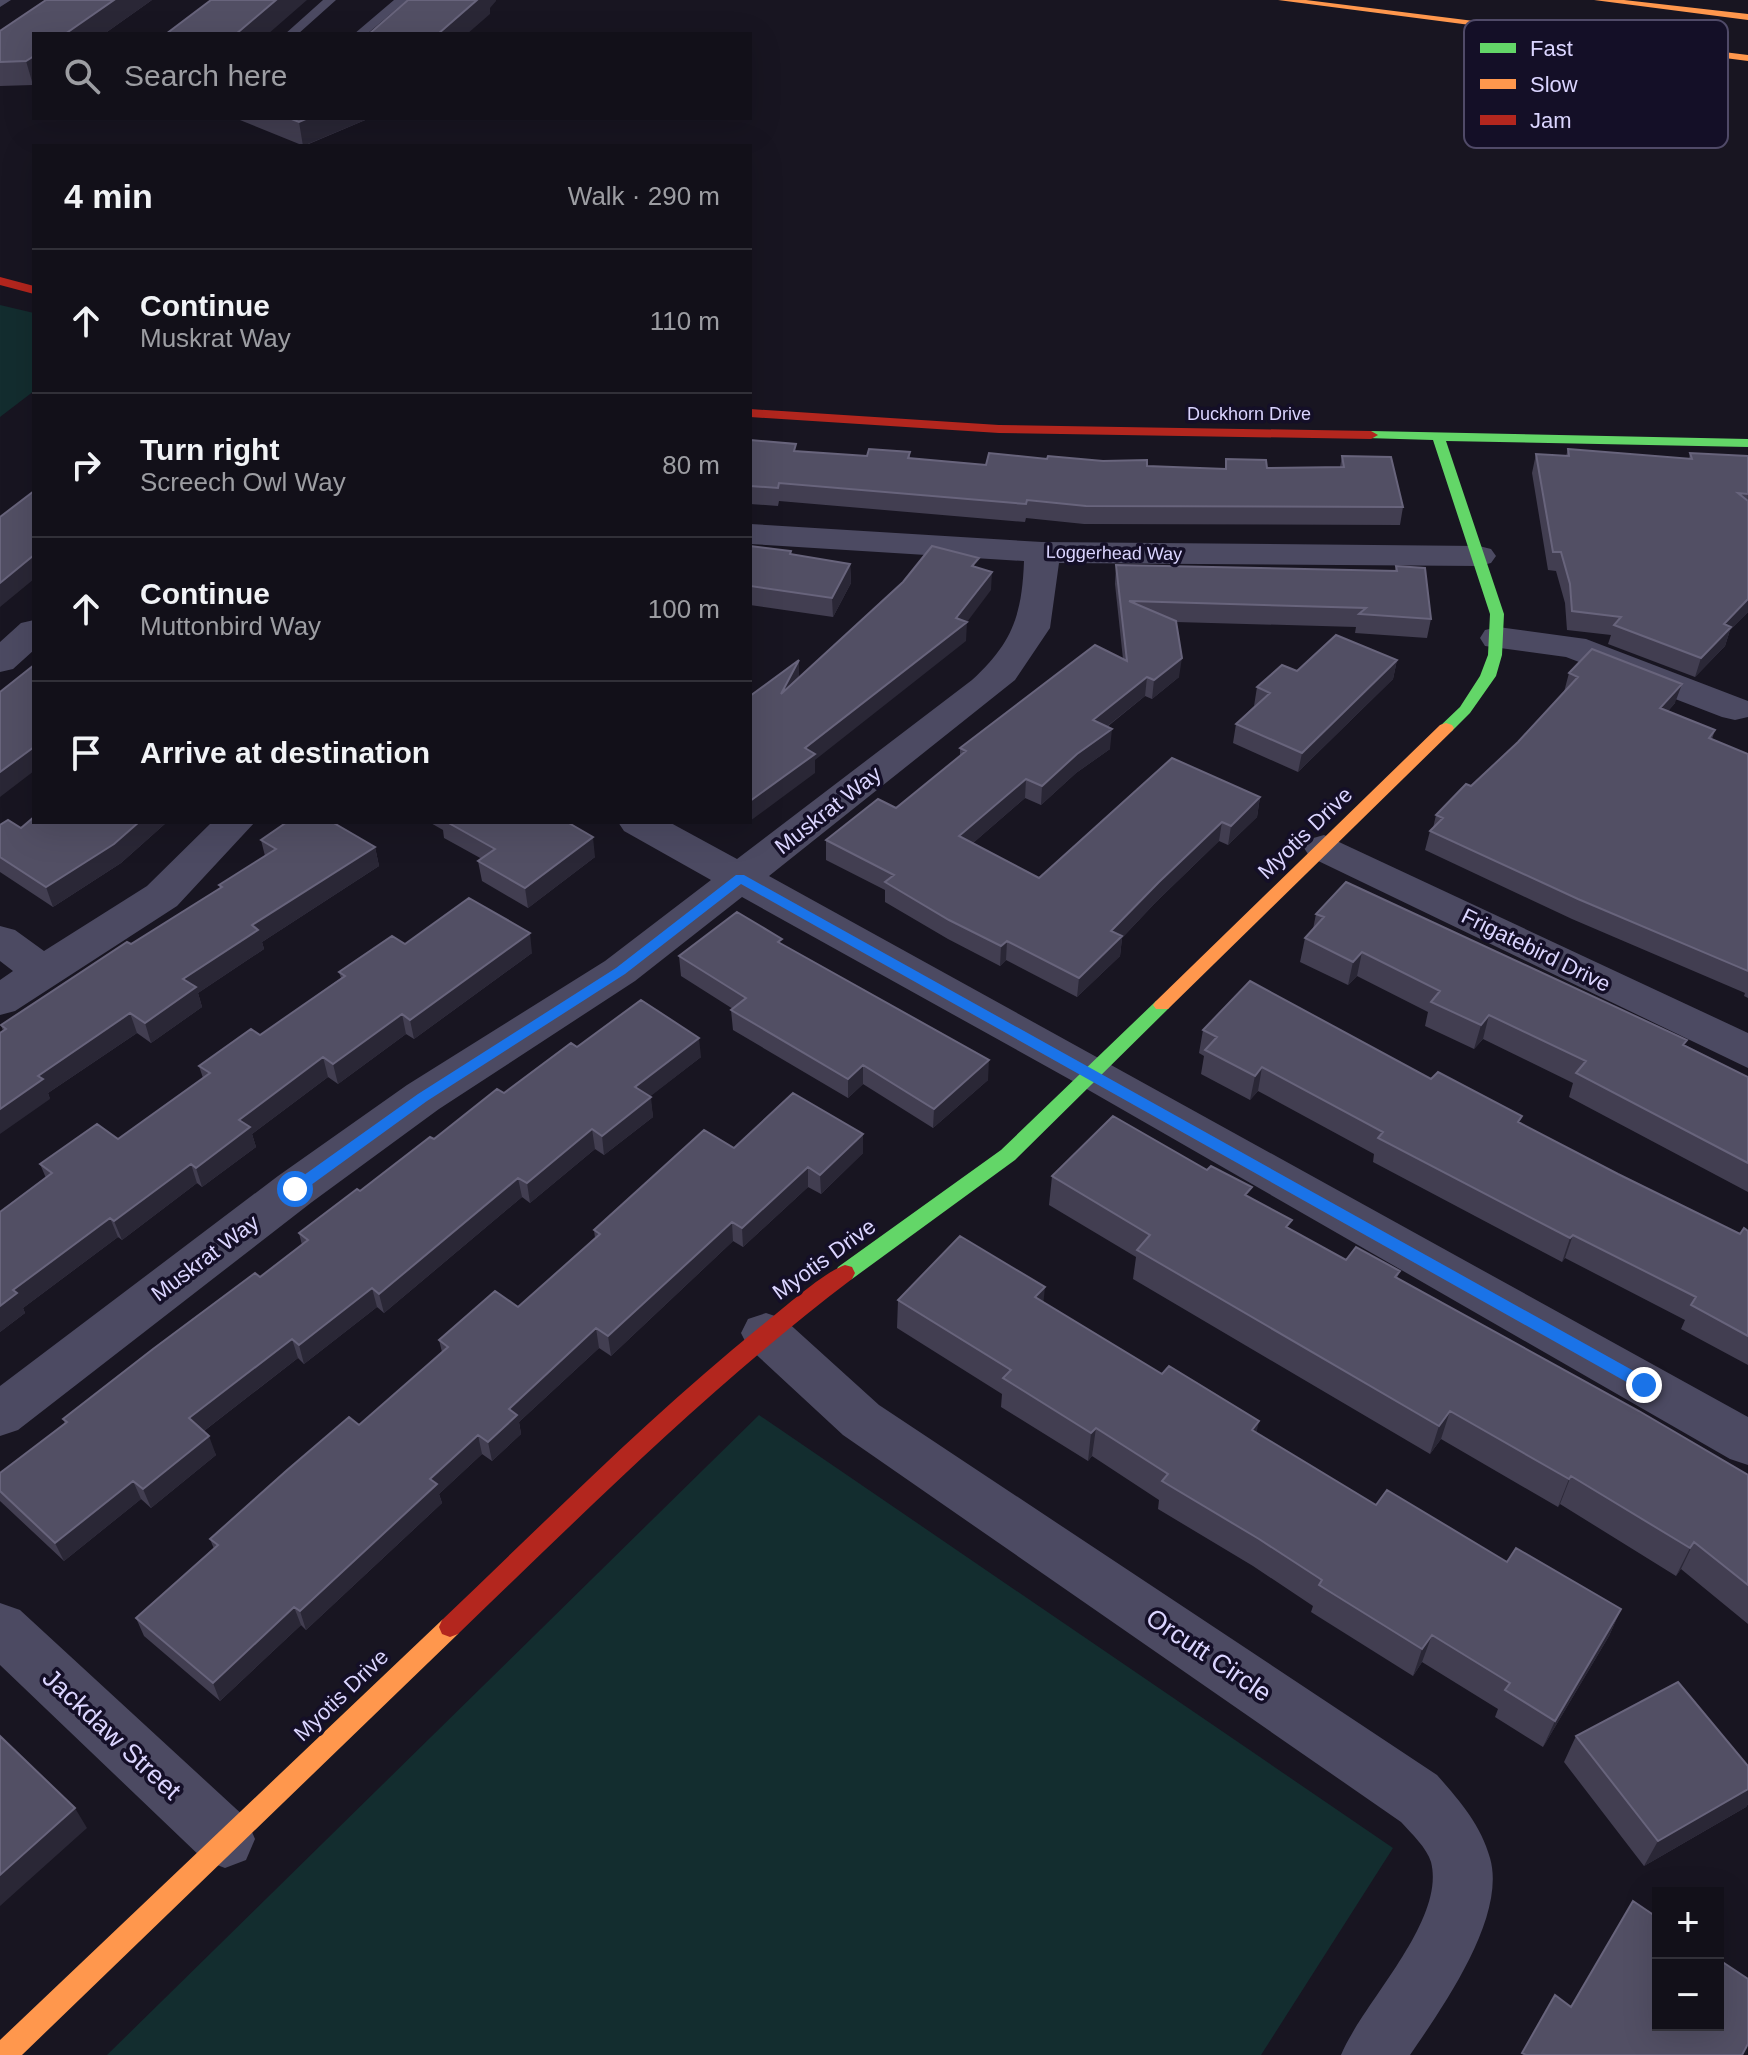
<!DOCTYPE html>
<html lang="en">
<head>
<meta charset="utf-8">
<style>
	:root { --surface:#121019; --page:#1b1922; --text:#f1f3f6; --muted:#9c9da2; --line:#313038 }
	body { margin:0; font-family:Helvetica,sans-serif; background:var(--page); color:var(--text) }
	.controls { position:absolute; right:24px; bottom:24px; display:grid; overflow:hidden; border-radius:0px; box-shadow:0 8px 32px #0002 }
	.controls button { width:72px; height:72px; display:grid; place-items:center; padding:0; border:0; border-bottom:2px solid var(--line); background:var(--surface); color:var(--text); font:40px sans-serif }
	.stop { position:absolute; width:24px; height:24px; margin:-18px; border:6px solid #1a73e8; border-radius:50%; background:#fff }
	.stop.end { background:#1a73e8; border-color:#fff; box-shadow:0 2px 8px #0008 }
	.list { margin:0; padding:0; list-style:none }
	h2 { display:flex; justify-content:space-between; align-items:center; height:104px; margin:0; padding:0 32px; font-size:34px }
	h2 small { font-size:26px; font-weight:400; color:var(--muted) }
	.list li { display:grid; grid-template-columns:52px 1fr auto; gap:24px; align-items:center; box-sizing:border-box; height:144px; padding:0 32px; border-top:2px solid var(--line) }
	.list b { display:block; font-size:30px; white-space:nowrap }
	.list p { margin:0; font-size:26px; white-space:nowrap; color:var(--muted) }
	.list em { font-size:26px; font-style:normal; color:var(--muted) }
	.icon { flex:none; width:44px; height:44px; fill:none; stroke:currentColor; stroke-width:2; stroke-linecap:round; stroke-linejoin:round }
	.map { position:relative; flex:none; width:1748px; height:2055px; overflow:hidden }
	.search { position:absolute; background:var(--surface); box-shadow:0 8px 32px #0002; left:32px; top:32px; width:720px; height:88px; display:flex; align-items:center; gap:20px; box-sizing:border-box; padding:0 28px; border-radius:0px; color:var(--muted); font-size:30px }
	.panel { position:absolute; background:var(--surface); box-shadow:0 8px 32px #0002; left:32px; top:144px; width:720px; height:680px; border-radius:0px }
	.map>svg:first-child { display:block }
</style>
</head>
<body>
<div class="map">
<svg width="1748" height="2055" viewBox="0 0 1748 2055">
	<rect width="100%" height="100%" fill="#181521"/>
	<!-- green -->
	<path fill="#132d2f" d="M0 305 34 313V391L0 417Z
		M759 1415 1393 1848 1261 2055H107Z"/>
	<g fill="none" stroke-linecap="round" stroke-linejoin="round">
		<!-- lane -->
		<path fill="#4c4a62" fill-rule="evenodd" d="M0 0H11L0 7Z
			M323 0H336L298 34H285Z
			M394 0H407L367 34H354Z"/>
		<!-- street -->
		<path fill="#4c4a62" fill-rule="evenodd" d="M750 524 1042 542 1479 546 1491 549 1496 556 1491 563 1479 566 1059 563 1050 628 1015 680 769 876 1748 1417V1465L1730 1459 1078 1084 742 897 635 981 439 1109 312 1202 18 1430 0 1436V1386L278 1176 407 1085 605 961 711 880 624 831 618 822H669L737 859 972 680C1012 643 1022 616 1024 561L750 544Z
			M34 620V650L13 669 0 672V642L21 623Z
			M1498 627 1586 639 1748 701V717L1735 720 1722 717 1566 657 1485 646 1480 638 1485 630Z
			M212 822H255L177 906 15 1011 0 1015V980L13 971 0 961V926L15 930 44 951 147 886Z
			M1324 835 1748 1033V1068L1310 857 1304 848 1310 839Z
			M766 1313 784 1319 879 1405 1437 1775C1459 1800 1481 1825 1490 1858 1507 1917 1442 2008 1410 2055H1341C1363 2002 1446 1921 1431 1862 1427 1848 1411 1833 1401 1822L843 1435 748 1347 741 1333 748 1319Z
			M0 1603 20 1610 246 1818 255 1839 246 1860 225 1868 204 1860 0 1665Z"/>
		<!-- fast -->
		<path fill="#63d668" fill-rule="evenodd" d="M1371 431 1748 439V447L1446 441 1504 614 1502 655 1496 676 1470 713 1452 731 1446 733 1438 728 1460 707 1480 676 1488 655 1490 614 1433 440 1366 438 1364 435Z
			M1162 999 1168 1001 1171 1005 1168 1009 1015 1160 852 1279 845 1281 838 1279 835 1273 838 1267 1001 1150 1156 1001Z"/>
		<!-- slow -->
		<path fill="#ff974d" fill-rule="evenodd" d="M1278 0H1306L1748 55V61Z
			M1594 0H1624L1748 14V20Z
			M1446 723 1452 725 1454 728 1452 731 1168 1009H1156L1153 1005 1156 1001 1440 725Z
			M450 1617 458 1620 461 1627 458 1634 22 2055H0V2040L442 1620Z"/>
		<!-- jam -->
		<path fill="#b3261e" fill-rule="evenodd" d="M0 277 34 286V294L0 285Z
			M750 409 999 425 1371 431 1378 435 1371 439 999 433 750 417Z
			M845 1265 852 1267 855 1273 852 1279C711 1386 586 1511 458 1634L450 1637 442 1634 439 1627 442 1620C547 1520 649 1417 761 1326 782 1310 822 1273 845 1265Z"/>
	</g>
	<!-- wall -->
	<path fill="#423e51" d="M152 0 104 34H34L33 85 0 86V31Z
		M235 118H370L304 146Z
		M750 440 797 452 867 456 910 452V458L986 465 1047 459 1147 466 1225 469 1226 459 1267 468 1340 467 1342 456 1403 507 1400 525 1084 524 1026 518 1025 522 779 501 778 506 750 504Z
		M1568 449 1689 459 1690 453 1748 456V612L1730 630 1725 646 1695 677 1608 644 1611 635 1567 630 1565 603 1556 571 1548 570 1532 473 1536 454 1566 456Z
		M750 546 791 551V555L850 564 851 583 833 617 750 605Z
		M1116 565 1395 571 1396 566 1431 619 1427 638 1355 633 1356 627 1176 622 1179 677 1152 699 1145 696 1107 727 1110 749 1076 773 1041 805 1025 798 973 843 1039 878 1260 797 1257 817 1228 845 1219 841 1156 902 1122 938 1120 956 1077 997 1006 960 1000 966 948 939 885 902V890L826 860V840L896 808 960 756V748L1123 659 1115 584Z
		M1397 660 1393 679 1298 772 1233 743 1236 724 1254 706 1257 687 1297 671Z
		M1569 673 1675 703 1668 711 1715 730 1712 739 1748 754V998L1744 996 1745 993 1572 919 1425 850 1430 831 1433 828 1436 815 1471 786 1518 742 1564 692Z
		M34 822H167L121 863 53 907 0 872V825L21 828Z
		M429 822H567L595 857 528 908 482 881 478 861 482 859 444 838 443 830Z
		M261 840 375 847 379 866 262 942 264 949 198 993 202 1007 151 1043 137 1033 48 1093 50 1099 3 1031 1 1025 220 888 219 885 265 856Z
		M1316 914 1685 1045 1748 1077V1192L1569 1097 1573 1083 1483 1039 1474 1049 1425 1026 1428 1012 1357 976 1348 985 1300 962 1305 938 1313 929Z
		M405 944 532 953 414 1039 406 1034 338 1084 328 1077 252 1134 256 1147 202 1187 197 1183 122 1240 118 1237 23 1308 25 1313 0 1332 46 1178 40 1164 118 1139 203 1078 199 1066 260 1035 341 978 339 972Z
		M783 945 988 1080 933 1128 863 1084 848 1098 733 1030 731 1010 733 1009 681 976 679 956Z
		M1203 1030 1431 1079 1618 1174 1740 1234 1748 1231V1365L1681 1329 1685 1320 1565 1258 1562 1262 1373 1162 1374 1154 1258 1091 1250 1100 1201 1074 1204 1056 1199 1053Z
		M577 1047 701 1057 650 1096 653 1117 604 1155 595 1149 530 1203 522 1197 384 1313 377 1307 304 1364 298 1358 204 1431 216 1455 151 1508 141 1499 64 1561 0 1501V1473L65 1424 63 1419 260 1277 302 1245 299 1233 434 1139 504 1093Z
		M734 1148 863 1153 821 1194 808 1187 743 1247 733 1241 611 1356 599 1348 519 1422 521 1434 492 1461 482 1454 439 1494 442 1503 306 1630 301 1625 220 1701 144 1636 136 1618 214 1549 210 1539 359 1425 442 1352 439 1340 518 1307 595 1238 594 1230Z
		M1207 1170 1250 1198 1290 1229 1346 1260 1400 1271 1397 1278 1748 1475V1624L1681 1569 1676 1576 1560 1504 1558 1507 1441 1439 1430 1454 1133 1279 1136 1257 1049 1205 1052 1176Z
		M898 1300 1043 1302 1257 1433 1376 1505 1507 1562 1621 1609 1609 1636 1543 1747 1495 1717 1498 1709 1422 1662 1413 1676 1311 1612 1313 1606 1253 1566 1158 1509 1159 1500 1092 1456 1088 1461 1001 1407 1002 1394 897 1328Z
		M1576 1736 1748 1766V1804L1746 1807 1644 1866 1564 1762Z"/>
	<!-- shaded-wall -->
	<path fill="#2a2736" d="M114 0H152L104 34H65Z
		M276 0H307L268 34H236Z
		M477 0H496V1L490 8V14L467 34H438Z
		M34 56V84L33 85 26 61Z
		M308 118H370L303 146 299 122Z
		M34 555V579L0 607V583Z
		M850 564 851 583 833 617 832 598Z
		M992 572 991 590 967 622 966 641 815 760V773L750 821V801L805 748 956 618Z
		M1748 599V612L1730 630 1725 646 1695 677 1701 658 1724 624Z
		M1182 658 1179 677 1152 699 1154 680Z
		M799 660V679L781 694Z
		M1397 660 1393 679 1298 772 1302 753Z
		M1147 677 1145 696 1091 739 1093 720Z
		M1682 684 1675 703 1654 727 1660 708Z
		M1112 729 1110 749 1076 773 1041 805 1042 786 1077 754Z
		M34 747V771L0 797V772Z
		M1026 779 1025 798 958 856 959 836Z
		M1260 797 1257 817 1228 845 1231 826Z
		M139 822H167L121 863 53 907 46 887Z
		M1222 822 1219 841 1156 902 1122 938 1120 956 1077 997 1079 978 1111 931 1159 882Z
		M593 837 595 857 528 908 525 888Z
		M375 847 379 866 262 942 264 949 198 993 202 1007 151 1043 145 1023 183 979 252 925Z
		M530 933 532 953 414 1039 410 1020Z
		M1007 941 1006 960 1000 966 1001 946Z
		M1362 952 1357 976 1348 985 1353 962Z
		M130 1013 137 1033 48 1093 50 1099 0 1134V1109L38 1076Z
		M402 1014 406 1034 338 1084 333 1064Z
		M1489 1015 1483 1039 1474 1049 1481 1025Z
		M699 1038 701 1057 638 1106 635 1087Z
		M323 1057 328 1077 252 1134 256 1147 202 1187 196 1168 239 1120Z
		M989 1060 988 1080 933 1128 934 1109Z
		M863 1065V1084L848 1098V1079Z
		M1262 1067 1258 1091 1250 1100 1255 1076Z
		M651 1097 653 1117 604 1155 602 1136Z
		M592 1129 595 1149 530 1203 527 1183Z
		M863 1134V1153L821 1194 820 1175Z
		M191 1164 197 1183 122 1240 114 1221Z
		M808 1167V1187L743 1247 742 1228Z
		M518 1178 522 1197 384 1313 379 1294Z
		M110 1218 118 1237 23 1308 25 1313 0 1332V1306L13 1290Z
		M732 1222 733 1241 611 1356 608 1336Z
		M1573 1235 1565 1258 1562 1262 1570 1238Z
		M1045 1287 1042 1316 1035 1297Z
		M372 1288 377 1307 304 1364 299 1345Z
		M596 1328 599 1348 519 1422 521 1434 492 1461 488 1442 509 1409Z
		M292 1339 298 1358 196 1437 189 1418Z
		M1450 1411 1441 1439 1430 1454 1439 1426Z
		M1259 1421 1253 1449 1252 1430Z
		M1096 1428 1092 1456 1088 1461 1091 1433Z
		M478 1435 482 1454 439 1494 442 1503 306 1630 300 1611 430 1479Z
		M209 1436 216 1455 151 1508 143 1489Z
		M1571 1476 1560 1504 1558 1507 1569 1479Z
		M133 1481 141 1499 64 1561 55 1543Z
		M1694 1542 1681 1569 1676 1576 1690 1548Z
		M294 1607 301 1625 220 1701 213 1683Z
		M1621 1609 1609 1636 1543 1747 1555 1721Z
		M1432 1635 1422 1662 1413 1676 1422 1649Z
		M1748 1789V1804L1746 1807 1644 1866 1658 1841Z
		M75 1808 87 1828 0 1906V1875Z"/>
	<!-- building -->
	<path fill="#524f64" stroke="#68647c" stroke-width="2" d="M46 0H114L65 34H34V56L26 61 0 62V31Z
		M211 0H276L236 34H166Z
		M408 0H477L438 34H369Z
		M289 118H308L299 122Z
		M750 440 796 444 794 451 867 456 869 449 910 452 908 458 986 465 989 453 1047 459 1048 456 1103 461 1147 460V466L1226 469V459L1266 460 1267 468 1344 467 1342 456 1391 457 1403 507 1086 506 1027 500 1026 504 779 483 778 488 750 486Z
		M1568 449 1692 459 1690 453 1748 456V494L1738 493 1748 501V599L1724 624 1731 627 1701 658 1614 625 1621 617 1572 611 1570 584 1561 552H1553L1536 454 1569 456Z
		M34 491V555L0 583V517Z
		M750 546 791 551 790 554 850 564 832 598 750 586Z
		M932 546 979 558 972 566 992 572 956 618 967 622 805 748 815 754 750 801V696L799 660 781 694 903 582Z
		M1116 565 1397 571 1396 566 1425 568 1431 619 1359 614 1366 608 1129 601 1176 621 1182 658 1154 680 1147 677 1093 720 1112 729 1077 754 1042 786 1026 779 959 836 1039 878 1172 758 1260 797 1231 826 1222 822 1159 882 1111 931 1122 936 1079 978 1007 941 1001 946 949 920 885 882 894 875 826 840 878 799 896 808 966 751 960 748 1095 645 1127 661Z
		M1336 635 1397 660 1302 753 1236 724 1270 693 1257 687 1282 665 1297 671Z
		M1592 649 1682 684 1660 708 1715 730 1709 738 1748 754V971L1578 899 1430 831 1443 818 1436 815 1466 784 1471 786 1518 742 1578 677 1569 673Z
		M34 665V747L0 772V692Z
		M34 817V822H139L114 844 46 887 0 857V825L8 820 21 828Z
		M287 822H332L375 847 252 925 258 930 183 979 196 987 145 1023 130 1013 38 1076 43 1079 0 1109V1033L6 1029 1 1025 127 942 131 944 222 887 219 885 276 849 261 840Z
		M447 822H567L593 837 525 888 478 861 495 849Z
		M1346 882 1687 1040 1683 1045 1748 1077V1163L1576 1073 1586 1061 1489 1015 1481 1025 1431 1002 1440 991 1362 952 1353 962 1305 938 1324 917 1316 914Z
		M469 898 530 933 410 1020 402 1014 333 1064 323 1057 239 1120 250 1127 196 1168 191 1164 114 1221 110 1218 13 1290 17 1293 0 1306V1212L52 1173 40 1164 97 1124 118 1139 210 1073 199 1066 251 1029 260 1035 345 976 339 972 392 936 405 944Z
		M737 912 782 939 778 942 989 1060 934 1109 863 1065 848 1079 731 1010 746 998 679 956Z
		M1250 981 1431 1079 1438 1072 1522 1116 1518 1122 1618 1174 1740 1234 1744 1228 1748 1231V1336L1691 1305 1696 1297 1573 1235 1570 1238 1378 1138 1383 1132 1262 1067 1255 1076 1205 1050 1217 1037 1203 1030Z
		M641 1000 699 1038 635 1087 651 1097 602 1136 592 1129 527 1183 518 1178 379 1294 372 1288 299 1345 292 1339 189 1418 209 1436 143 1489 133 1481 55 1543 0 1491V1473L67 1422 63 1419 153 1349 255 1273 260 1277 308 1240 299 1233 357 1189 360 1191 430 1137 434 1139 497 1089 504 1093 571 1043 577 1047Z
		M793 1093 863 1134 820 1175 808 1167 742 1228 732 1222 608 1336 596 1328 509 1409 517 1415 488 1442 478 1435 430 1479 437 1484 300 1611 294 1607 213 1683 136 1618 218 1545 210 1539 286 1471 349 1417 359 1425 448 1347 439 1340 495 1291 518 1307 600 1234 594 1230 704 1130 734 1148Z
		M1113 1116 1207 1170 1211 1166 1252 1187 1245 1195 1292 1220 1286 1227 1346 1260 1356 1247 1400 1271 1395 1277 1639 1411 1748 1475V1585L1694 1542 1690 1548 1571 1476 1569 1479 1450 1411 1439 1426 1137 1250 1150 1235 1052 1176Z
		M960 1236 1045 1287 1035 1297 1162 1374 1169 1366 1259 1421 1252 1430 1376 1505 1387 1490 1507 1562 1516 1548 1621 1609 1555 1721 1505 1690 1510 1683 1432 1635 1422 1649 1319 1585 1322 1580 1259 1539 1162 1481 1168 1474 1096 1428 1091 1433 1003 1378 1011 1370 898 1300Z
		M1678 1682 1748 1766V1789L1658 1841 1576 1736Z
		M0 1736 75 1808 0 1875Z
		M1633 1901 1658 1918V2025H1718V1959L1748 1979V2044L1742 2055H1526L1522 2053 1555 1995 1571 2007Z"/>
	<!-- route -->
	<path fill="#1a73e8" d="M736 875H744L1650 1380V1389H1639L741 884 625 974 427 1101 300 1193H290V1185L418 1094 616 968Z"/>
	<g text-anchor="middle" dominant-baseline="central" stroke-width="7" stroke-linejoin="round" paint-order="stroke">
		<!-- far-street labels -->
		<g font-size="18" fill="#dbd5ff" stroke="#140f27">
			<text x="1249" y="414">Duckhorn Drive</text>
			<text transform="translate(1114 553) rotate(1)">Loggerhead Way</text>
		</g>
		<!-- street labels -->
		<g font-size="22" fill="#dbd5ff" stroke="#140f27">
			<text transform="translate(828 810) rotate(-38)">Muskrat Way</text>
			<text transform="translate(1305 833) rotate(-44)">Myotis Drive</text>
			<text transform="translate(1536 950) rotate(26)">Frigatebird Drive</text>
			<text transform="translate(205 1258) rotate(-37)">Muskrat Way</text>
			<text transform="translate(824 1259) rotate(-36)">Myotis Drive</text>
			<text transform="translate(341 1695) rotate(-44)">Myotis Drive</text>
		</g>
		<!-- near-street labels -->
		<g font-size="26" fill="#dbd5ff" stroke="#140f27">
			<text transform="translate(1209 1655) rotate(34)">Orcutt Circle</text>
			<text transform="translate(112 1734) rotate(43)">Jackdaw Street</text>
		</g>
	</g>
	<!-- legend -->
	<rect x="1464" y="20" width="264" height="128" rx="12" fill="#140f27" stroke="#504a68" stroke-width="2"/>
	<rect x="1480" y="43" width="36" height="10" fill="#63d668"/>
	<rect x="1480" y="79" width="36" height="10" fill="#ff974d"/>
	<rect x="1480" y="115" width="36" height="10" fill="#b3261e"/>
	<g font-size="22" fill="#dbd5ff">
		<text x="1530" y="56">Fast</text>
		<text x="1530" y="92">Slow</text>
		<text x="1530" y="128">Jam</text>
	</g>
</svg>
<div class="controls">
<button>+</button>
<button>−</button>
</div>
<div class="stop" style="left:295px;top:1189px"></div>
<div class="stop end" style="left:1644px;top:1385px"></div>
<div class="search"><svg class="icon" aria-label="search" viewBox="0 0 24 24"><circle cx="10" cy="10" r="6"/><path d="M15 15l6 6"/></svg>Search here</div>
<section class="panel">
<h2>4 min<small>Walk · 290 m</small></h2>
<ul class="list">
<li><svg class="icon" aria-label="ahead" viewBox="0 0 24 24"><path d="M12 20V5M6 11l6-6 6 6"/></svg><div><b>Continue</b><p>Muskrat Way</p></div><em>110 m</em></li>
<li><svg class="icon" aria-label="right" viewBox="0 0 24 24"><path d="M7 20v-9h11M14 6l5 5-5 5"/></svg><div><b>Turn right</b><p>Screech Owl Way</p></div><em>80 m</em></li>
<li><svg class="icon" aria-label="ahead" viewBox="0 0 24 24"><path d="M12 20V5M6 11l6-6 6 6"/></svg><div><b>Continue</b><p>Muttonbird Way</p></div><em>100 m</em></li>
<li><svg class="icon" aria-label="arrive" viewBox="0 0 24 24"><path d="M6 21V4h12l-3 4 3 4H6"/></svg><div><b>Arrive at destination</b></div></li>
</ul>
</section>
</div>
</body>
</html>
